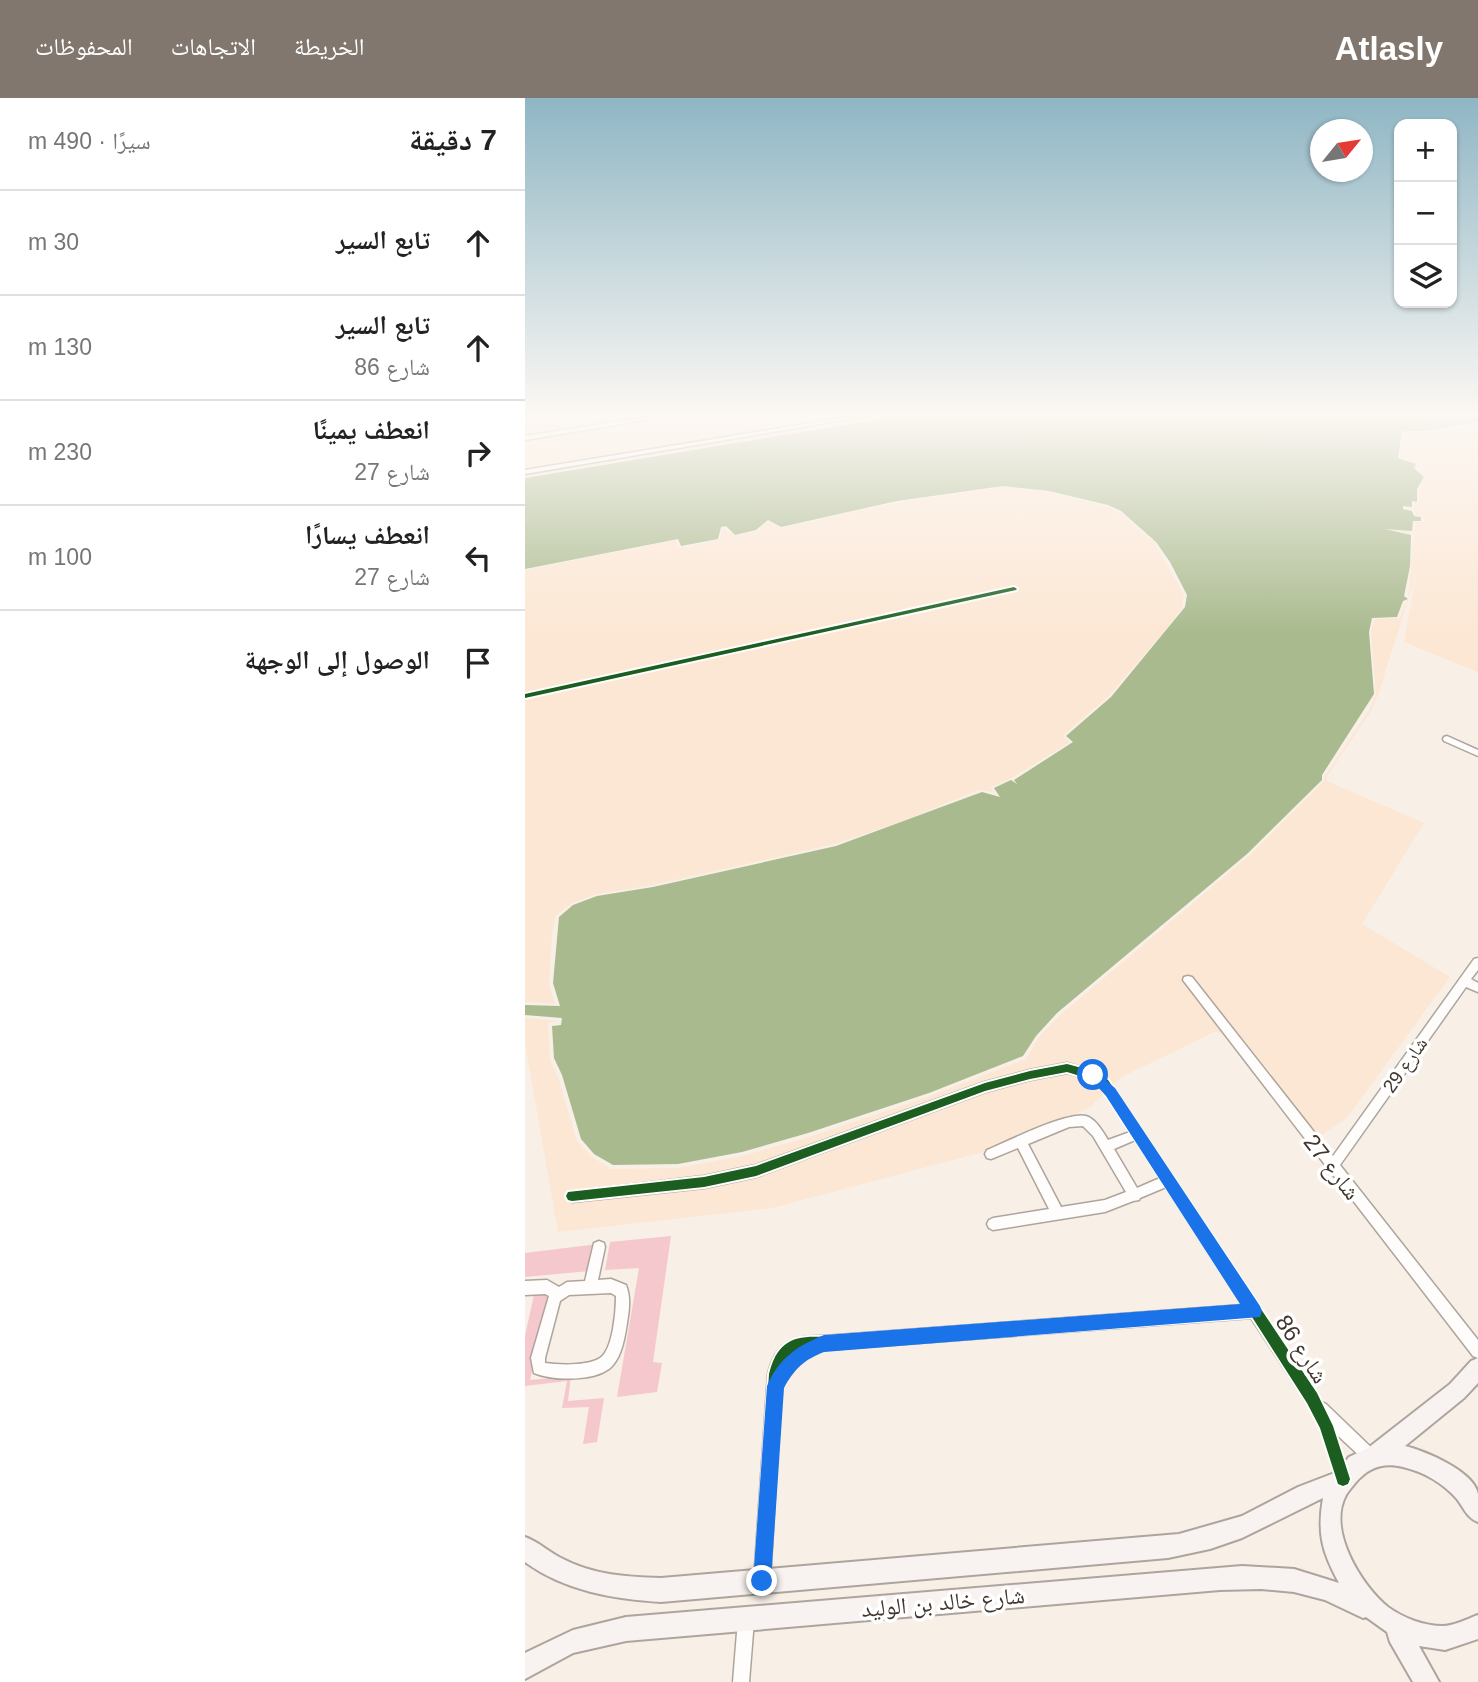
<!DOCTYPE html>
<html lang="ar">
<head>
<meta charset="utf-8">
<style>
	:root { --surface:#fff; --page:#f2f2f2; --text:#222; --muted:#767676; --line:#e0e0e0; --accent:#81776f }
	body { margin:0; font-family:Arial,"Noto Naskh Arabic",sans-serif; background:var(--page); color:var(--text); direction:rtl }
	.controls { position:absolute; right:21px; top:21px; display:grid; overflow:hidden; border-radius:14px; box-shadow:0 2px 5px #0004 }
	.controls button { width:63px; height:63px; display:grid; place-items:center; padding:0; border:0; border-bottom:2px solid var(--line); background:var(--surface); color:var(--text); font:35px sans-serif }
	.compass { position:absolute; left:785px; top:21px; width:63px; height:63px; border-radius:50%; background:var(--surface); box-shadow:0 2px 5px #0004; rotate:60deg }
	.stop { position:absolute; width:21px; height:21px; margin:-16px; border:5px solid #1a73e8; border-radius:50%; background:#fff }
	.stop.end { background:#1a73e8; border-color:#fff; box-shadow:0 2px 7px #0008 }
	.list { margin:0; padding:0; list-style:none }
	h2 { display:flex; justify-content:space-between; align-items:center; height:91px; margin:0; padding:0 28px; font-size:30px }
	h2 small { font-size:23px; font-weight:400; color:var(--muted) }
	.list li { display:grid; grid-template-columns:46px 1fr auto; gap:21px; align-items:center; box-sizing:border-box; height:105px; padding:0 28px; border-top:2px solid var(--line) }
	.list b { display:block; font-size:26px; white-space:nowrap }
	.list p { margin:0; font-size:23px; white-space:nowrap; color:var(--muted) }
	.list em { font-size:23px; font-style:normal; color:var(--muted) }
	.icon { flex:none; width:38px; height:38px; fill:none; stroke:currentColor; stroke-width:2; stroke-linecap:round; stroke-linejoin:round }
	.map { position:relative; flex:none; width:953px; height:1584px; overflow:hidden; direction:ltr }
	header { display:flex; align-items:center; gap:42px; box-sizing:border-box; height:98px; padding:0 35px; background:var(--accent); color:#fff }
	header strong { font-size:33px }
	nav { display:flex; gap:38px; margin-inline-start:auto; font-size:24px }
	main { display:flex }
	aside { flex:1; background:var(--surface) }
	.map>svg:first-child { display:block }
</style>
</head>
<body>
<header>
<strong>Atlasly</strong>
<nav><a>الخريطة</a><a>الاتجاهات</a><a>المحفوظات</a></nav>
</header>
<main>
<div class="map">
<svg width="953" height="1584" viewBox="0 0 953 1584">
	<rect width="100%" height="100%" fill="#f8efe7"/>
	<!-- built -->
	<path fill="#fce7d4" d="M0 315H391L0 379Z
		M953 325V574L879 544 891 477 853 597 846 613 802 678V683L899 725 837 826 925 879 821 1021 789 1042 720 948 691 933 597 979 564 1010 462 1053 247 1110 33 1134 0 945V920L33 923 23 925 25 962 33 979 52 1043 66 1058 86 1071 153 1070 217 1058 284 1039 405 998 501 961 514 939 535 917 725 757 799 683 800 678 844 612 851 597 846 534 850 521 874 520 883 500 889 437 863 431 889 434 890 424H899L898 418 890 417 888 412 880 409 889 410V404L894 405V391L901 379 890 370 893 366 875 359 879 333 889 335 907 331 914 333Z
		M479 389 523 394 582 408 594 414 629 444 659 497 657 509 647 524 584 598 537 638 545 644 487 680 466 689 469 694 456 692 443 696 383 721 310 746 128 787 72 796 47 805 30 818 27 838 24 886 30 906 0 904V472L151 442 154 450 165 449 195 441 198 430 209 438 233 433 241 424 256 430 373 404Z"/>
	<!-- green -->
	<path fill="#f5c8ce" d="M146 1138 128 1264 137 1265 132 1294 92 1299 114 1170 80 1172 85 1144Z
		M73 1146 65 1173 0 1179V1155Z
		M10 1192H25L5 1282 46 1278 43 1303 79 1300 72 1344 58 1346 64 1309 37 1310 42 1283 0 1288V1238Z"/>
	<!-- water -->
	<path fill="#a9ba8e" d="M391 315H953V324C927 328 902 335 877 333L873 360 891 366 889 370 899 379 892 391V404L887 403V409L878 408V411L887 413 889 418 896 419V423H888L887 433 860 431 886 437 885 468 879 498 883 501 878 503 872 519 847 520 844 534 849 596 797 677V682L722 756 532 915 511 938 498 958 404 995 283 1035 217 1054 153 1066 88 1067 69 1056 56 1041 37 977 29 960 27 928 36 927 37 920 0 917V907L35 908 28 885 34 819 48 807 72 798 128 789 311 748 457 694 475 699 469 690 486 682 492 686 489 682 548 644 541 638 586 599 660 509 662 497 645 464 631 444 596 413 583 407 524 393 478 388 372 403 256 429 243 422 231 432 210 437 201 428 196 429 193 441 156 448 153 441 0 471V380Z"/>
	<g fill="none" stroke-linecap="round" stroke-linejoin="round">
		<defs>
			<path id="minor" d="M148 315H163L0 342V338Z
				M346 315H360L0 376V372Z
				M489 489 491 490V492L0 600V596Z
				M922 638 953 652V658L919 643 918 641 919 639Z
				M953 860V872L946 881 953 885V894L941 889 815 1067 953 1242V1260L948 1258 806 1074 803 1073 801 1068 658 882 659 879 663 878 667 879 808 1058 949 861Z
				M542 965 572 974 583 982 797 1304 801 1306 851 1354 853 1359 851 1364 846 1366 841 1364 810 1335 825 1381 823 1386 818 1388 813 1386 795 1330 782 1305 726 1220 299 1252 275 1264 256 1289 245 1483 243 1489 237 1491 231 1489 229 1483 243 1276C251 1244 267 1237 299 1238L718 1207 641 1089 615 1100 614 1102 608 1103 580 1114 468 1132 464 1130 462 1126 464 1122 468 1120 524 1111 493 1050 466 1061 462 1060 460 1056 462 1052C481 1044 543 1013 561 1018 571 1021 578 1034 583 1042L605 1034 575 988 565 981 542 975 505 982 460 994 231 1079 179 1090 47 1104 43 1102 41 1098 43 1094 179 1078 231 1067 460 984 505 972ZM558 1028 568 1038 601 1094 580 1102 536 1109 503 1046 544 1029ZM610 1042 635 1080 612 1090 589 1051Z
				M74 1143 79 1145 80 1149 73 1182 86 1181 101 1187C106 1200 104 1212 102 1225 100 1238 97 1257 88 1267 74 1284 28 1283 9 1275L6 1260 24 1198 20 1196 0 1197V1183L22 1182 34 1189 42 1184 60 1183 68 1149 69 1145ZM86 1195 91 1198C91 1213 88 1252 75 1260 63 1268 34 1267 20 1265V1260L35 1203 44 1197Z
				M221 1514 227 1516 229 1522 224 1584H208L213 1522 215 1516Z"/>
			<path id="secondary" d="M953 1260V1285L939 1300 880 1348C900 1353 949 1373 953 1396 953 1404 953 1415 953 1424 942 1420 939 1410 932 1401 918 1385 899 1374 878 1369 859 1364 844 1369 831 1384 828 1388 824 1392 821 1397 802 1432 836 1487 863 1509 878 1520 899 1528 918 1528 929 1528 942 1521 953 1517V1541L920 1552 894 1548 914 1584H888L865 1544 862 1534 841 1519 838 1520 800 1502 769 1494 736 1491 695 1492 101 1543 48 1555 0 1581V1555L4 1553 48 1532 101 1519 717 1468 769 1471 814 1485C797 1454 792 1435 798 1400L717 1440 685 1451 643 1460 136 1504C88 1501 40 1493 0 1464V1439C14 1444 25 1455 38 1461 68 1477 103 1479 136 1480L654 1436 717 1418 773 1389 812 1374 824 1359 843 1350 925 1286 946 1263Z"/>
		</defs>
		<!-- minor casing -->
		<use href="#minor" stroke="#ada59d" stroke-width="3"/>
		<!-- secondary casing -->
		<use href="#secondary" stroke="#ada59d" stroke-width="4"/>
		<!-- minor -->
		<use href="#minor" fill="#fefdfb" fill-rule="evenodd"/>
		<!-- secondary -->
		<use href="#secondary" fill="#f8f2f0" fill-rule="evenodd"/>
		<defs>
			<path id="cycleway" d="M489 489 492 491 491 492 0 600V596Z
				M542 966 572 974 583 982 792 1295 808 1328 825 1381 823 1386 818 1388 813 1386 795 1330 782 1305 727 1219 299 1251C276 1250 263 1251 256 1276L244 1483 242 1488 237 1490 232 1488 230 1483 244 1276C252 1244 267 1237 299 1239L719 1208 575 988 565 981 542 974 505 981 460 993 231 1078 179 1089 47 1103 43 1102 41 1098 43 1094 179 1079 231 1068 460 985 505 973Z"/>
		</defs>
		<!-- cycleway casing -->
		<use href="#cycleway" stroke="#fff" stroke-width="4"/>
		<!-- cycleway -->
		<use href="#cycleway" fill="#1b5e20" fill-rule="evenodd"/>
	</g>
	<!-- sky -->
	<linearGradient id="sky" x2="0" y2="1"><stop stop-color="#8fb6c4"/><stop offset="0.59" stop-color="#fcf8f4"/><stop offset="1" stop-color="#fcf8f4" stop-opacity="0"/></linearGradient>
	<rect width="953" height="537" fill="url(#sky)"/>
	<!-- route -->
	<path fill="#1a73e8" d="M568 971 590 990 735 1208 737 1213 735 1219 299 1254C280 1261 269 1271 259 1290L246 1483 244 1490 237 1492 230 1490 228 1483 242 1288C254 1260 272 1248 299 1237L715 1206 581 998 562 977Z"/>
	<g text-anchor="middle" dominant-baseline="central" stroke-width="7" stroke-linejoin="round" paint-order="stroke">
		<!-- street labels -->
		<g font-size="19" fill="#41372e" stroke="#fff">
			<text transform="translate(880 967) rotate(-55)">شارع 29</text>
		</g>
		<!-- near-street labels -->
		<g font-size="23" fill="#41372e" stroke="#fff">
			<text transform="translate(807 1069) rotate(52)">شارع 27</text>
			<text transform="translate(777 1251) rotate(57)">شارع 86</text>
			<text transform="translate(418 1504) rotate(-5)">شارع خالد بن الوليد</text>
		</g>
	</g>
</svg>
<div class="controls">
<button>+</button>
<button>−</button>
<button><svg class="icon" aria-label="layers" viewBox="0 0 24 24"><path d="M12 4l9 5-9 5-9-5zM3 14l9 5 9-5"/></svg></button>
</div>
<svg class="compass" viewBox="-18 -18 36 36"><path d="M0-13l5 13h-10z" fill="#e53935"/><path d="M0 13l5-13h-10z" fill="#767676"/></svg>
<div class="stop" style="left:568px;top:977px"></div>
<div class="stop end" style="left:237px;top:1483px"></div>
</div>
<aside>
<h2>7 دقيقة<small>سيرًا · 490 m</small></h2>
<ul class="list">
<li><svg class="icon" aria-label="ahead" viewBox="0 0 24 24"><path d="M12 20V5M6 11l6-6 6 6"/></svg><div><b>تابع السير</b></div><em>30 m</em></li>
<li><svg class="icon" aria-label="ahead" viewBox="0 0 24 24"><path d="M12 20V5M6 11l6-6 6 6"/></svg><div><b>تابع السير</b><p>شارع 86</p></div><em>130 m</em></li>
<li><svg class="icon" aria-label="right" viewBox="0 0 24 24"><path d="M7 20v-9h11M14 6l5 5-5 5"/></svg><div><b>انعطف يمينًا</b><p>شارع 27</p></div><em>230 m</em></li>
<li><svg class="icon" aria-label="left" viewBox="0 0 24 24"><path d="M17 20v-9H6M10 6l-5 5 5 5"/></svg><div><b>انعطف يسارًا</b><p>شارع 27</p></div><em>100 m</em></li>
<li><svg class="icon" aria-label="arrive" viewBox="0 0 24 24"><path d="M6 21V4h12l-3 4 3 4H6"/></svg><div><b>الوصول إلى الوجهة</b></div></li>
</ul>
</aside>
</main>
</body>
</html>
